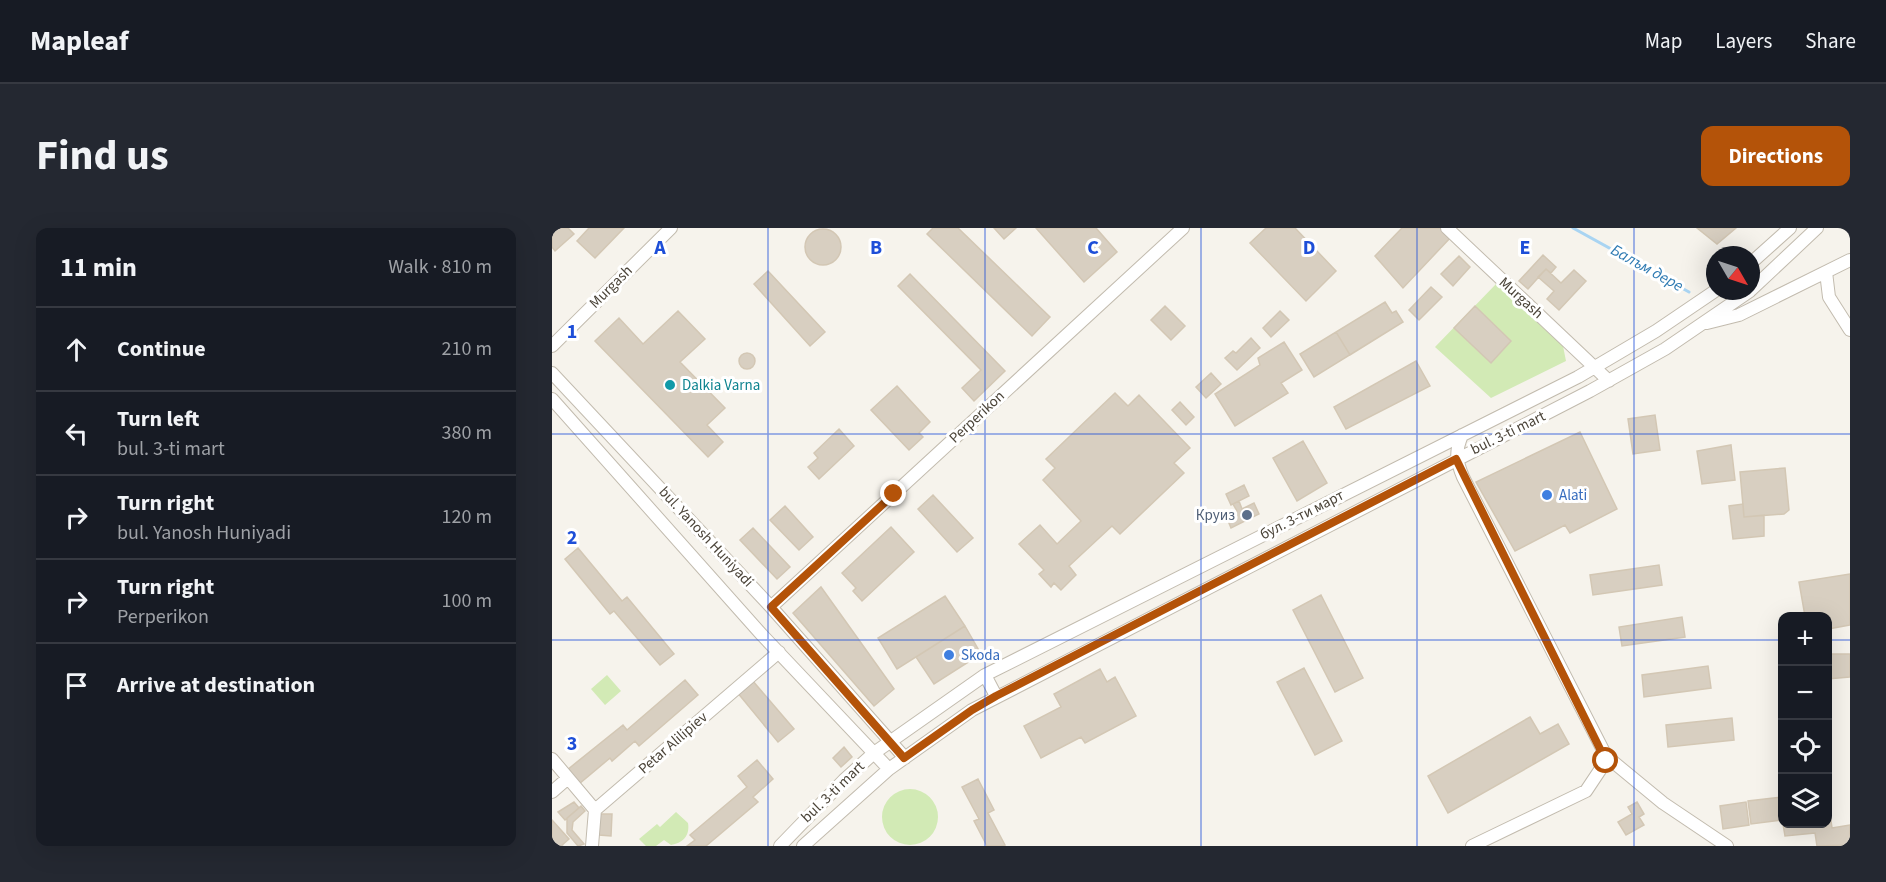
<!DOCTYPE html>
<html lang="en">
<head>
<meta charset="utf-8">
<style>
	:root { --surface:#171b24; --page:#242831; --text:#f1f3f6; --muted:#9ea1a6; --line:#363941; --accent:#b45309 }
	body { margin:0; font-family:"Source Sans 3",sans-serif; background:var(--page); color:var(--text) }
	.controls { position:absolute; right:18px; bottom:18px; display:grid; overflow:hidden; border-radius:12px; box-shadow:0 6px 24px #0002 }
	.controls button { width:54px; height:54px; display:grid; place-items:center; padding:0; border:0; border-bottom:2px solid var(--line); background:var(--surface); color:var(--text); font:30px sans-serif }
	.compass { position:absolute; left:1154px; top:18px; width:54px; height:54px; border-radius:50%; background:var(--surface); box-shadow:0 6px 24px #0002; rotate:129deg }
	.stop { position:absolute; width:18px; height:18px; margin:-14px; border:4px solid #b45309; border-radius:50%; background:#fff }
	.stop.end { background:#b45309; border-color:#fff; box-shadow:0 2px 6px #0008 }
	.list { margin:0; padding:0; list-style:none }
	h2 { display:flex; justify-content:space-between; align-items:center; height:78px; margin:0; padding:0 24px; font-size:26px }
	h2 small { font-size:20px; font-weight:400; color:var(--muted) }
	.list li { display:grid; grid-template-columns:39px 1fr auto; gap:18px; align-items:center; box-sizing:border-box; height:84px; padding:0 24px; border-top:2px solid var(--line) }
	.list b { display:block; font-size:22px; white-space:nowrap }
	.list p { margin:0; font-size:20px; white-space:nowrap; color:var(--muted) }
	.list em { font-size:20px; font-style:normal; color:var(--muted) }
	.icon { flex:none; width:33px; height:33px; fill:none; stroke:currentColor; stroke-width:2; stroke-linecap:round; stroke-linejoin:round }
	.map { position:relative; flex:none; width:1298px; height:618px; overflow:hidden; border-radius:12px }
	header { display:flex; align-items:center; gap:36px; box-sizing:border-box; height:84px; padding:0 30px; background:var(--surface); border-bottom:2px solid var(--line) }
	header strong { font-size:28px }
	nav { display:flex; gap:33px; margin-inline-start:auto; font-size:21px }
	.intro { display:flex; align-items:center; justify-content:space-between; box-sizing:border-box; height:144px; padding:0 36px }
	h1 { margin:0; font-size:42px }
	.button { padding:15px 27px; border-radius:12px; background:var(--accent); color:#fff; font-size:21px; font-weight:700 }
	main { display:flex; gap:36px; padding:0 36px }
	aside { flex:1; background:var(--surface); border-radius:12px; box-shadow:0 6px 24px #0002 }
	.map>svg:first-child { display:block }
</style>
</head>
<body>
<header>
<strong>Mapleaf</strong>
<nav><a>Map</a><a>Layers</a><a>Share</a></nav>
</header>
<div class="intro"><h1>Find us</h1><a class="button">Directions</a></div>
<main>
<aside>
<h2>11 min<small>Walk · 810 m</small></h2>
<ul class="list">
<li><svg class="icon" aria-label="ahead" viewBox="0 0 24 24"><path d="M12 20V5M6 11l6-6 6 6"/></svg><div><b>Continue</b></div><em>210 m</em></li>
<li><svg class="icon" aria-label="left" viewBox="0 0 24 24"><path d="M17 20v-9H6M10 6l-5 5 5 5"/></svg><div><b>Turn left</b><p>bul. 3-ti mart</p></div><em>380 m</em></li>
<li><svg class="icon" aria-label="right" viewBox="0 0 24 24"><path d="M7 20v-9h11M14 6l5 5-5 5"/></svg><div><b>Turn right</b><p>bul. Yanosh Huniyadi</p></div><em>120 m</em></li>
<li><svg class="icon" aria-label="right" viewBox="0 0 24 24"><path d="M7 20v-9h11M14 6l5 5-5 5"/></svg><div><b>Turn right</b><p>Perperikon</p></div><em>100 m</em></li>
<li><svg class="icon" aria-label="arrive" viewBox="0 0 24 24"><path d="M6 21V4h12l-3 4 3 4H6"/></svg><div><b>Arrive at destination</b></div></li>
</ul>
</aside>
<div class="map">
<svg width="1298" height="618" viewBox="0 0 1298 618">
	<rect width="100%" height="100%" fill="#f6f3ec"/>
	<!-- green -->
	<path fill="#d2eab5" d="M944 56 1011 118 1014 133 939 170 883 119Z
		M55 447 69 463 53 477 39 461Z
		M330 589a28 28 0 1 1 56 0a28 28 0 1 1-56 0Z
		M124 584 136 595C138 607 132 615 119 617L112 612 104 618H94L87 611 105 596 108 599Z"/>
	<g fill="none" stroke-linecap="round" stroke-linejoin="round">
		<!-- stream -->
		<path stroke="#a9d4f2" stroke-width="3" d="M1021 0 1137 64"/>
	</g>
	<!-- building -->
	<path fill="#d8cfc1" stroke="#d3c7b4" stroke-width="1.5" d="M0 0H16L22 6 3 23 0 19Z
		M37 0H72L43 30 25 13Z
		M381 0H406L498 89 480 108 375 6Z
		M442 0H464L452 11Z
		M484 0H544L565 24 532 54Z
		M714 0H743L784 43 754 73 698 15Z
		M850 0H889L899 9 851 60 823 28Z
		M1145 0H1184L1165 16Z
		M253 19a18 18 0 1 1 36 0a18 18 0 1 1-36 0Z
		M991 27 1004 39 999 45 994 41 976 61 967 53Z
		M907 28 918 39 901 58 889 46Z
		M994 41 1009 55 1022 42 1034 53 1007 82 995 71 1002 63 986 49Z
		M216 43 273 104 258 118 202 56Z
		M358 46 453 143 422 173 410 160 429 142 346 58Z
		M879 59 890 69 867 92 857 82Z
		M833 74 840 85 844 83 851 94 762 149 748 126Z
		M833 74 840 85 844 83 851 94 798 127 784 104Z
		M613 78 633 98 619 112 599 92Z
		M923 78 959 113 939 135 902 100Z
		M126 83 153 111 128 134 173 180 155 197 171 214 156 229 43 113 67 90 91 116Z
		M728 83 737 92 719 109 711 100Z
		M699 110 708 120 685 142 673 130 681 123 684 125Z
		M732 114 750 142 729 155 736 165 683 198 663 166 708 137 706 130Z
		M187 133a8 8 0 1 1 16 0a8 8 0 1 1-16 0Z
		M864 133 878 158 794 201 782 179Z
		M659 145 669 156 654 170 644 159Z
		M345 158 378 194 367 205 371 209 357 222 319 182Z
		M563 165 576 178 587 167 638 220 622 235 632 245 568 306 560 298 517 338 524 347 509 362 502 355 499 359 487 346 492 342 467 316 488 297 505 316 529 293 491 252 503 240 494 231Z
		M628 174 642 189 634 197 620 182Z
		M1103 187 1108 222 1081 226 1076 191Z
		M287 201 302 218 267 251 256 239 266 230 262 225Z
		M1028 204 1065 281 1018 305 1013 297 963 323 924 254Z
		M751 213 775 255 745 273 721 230Z
		M1179 217 1183 252 1150 256 1145 223Z
		M1233 240 1237 282 1232 286 1192 289 1188 244Z
		M692 257 697 268 679 277 674 266Z
		M381 267 421 310 405 324 366 281Z
		M687 273 690 281 702 275 707 286 679 300 674 288 685 283 681 276Z
		M1191 276 1192 289 1212 287V308L1181 311 1177 278Z
		M233 278 261 309 247 322 218 292Z
		M339 299 362 324 310 373 301 363 304 360 290 345Z
		M201 300 238 339 225 351 188 312Z
		M26 320 70 373 75 369 122 426 108 437 62 383 58 386 13 331Z
		M1107 337 1110 357 1041 367 1038 347Z
		M1298 346V397L1276 401V388H1253L1247 354Z
		M269 359 342 461 322 478 241 385Z
		M769 367 811 450 783 464 741 382Z
		M393 368 413 398 345 441 326 410Z
		M1130 389 1133 409 1070 418 1067 399Z
		M413 398 429 426 382 456 364 429Z
		M1276 426H1298V449L1276 451Z
		M1156 438 1159 460 1092 469 1090 447Z
		M752 440 790 513 763 527 725 454Z
		M548 441 555 454 563 449 584 488 533 515 529 509 489 530 472 498 509 479 502 466Z
		M133 452 146 467 87 518 83 513 60 533 58 530 27 556 15 542 71 497 75 502Z
		M200 452 242 501 226 514 185 464Z
		M978 489 988 506 1006 496 1017 516 896 585 876 548Z
		M1180 490 1182 512 1116 519 1114 497Z
		M292 519 300 529 289 539 281 530Z
		M205 532 221 551 201 569 206 574 154 618H135L143 612 138 607 195 559 186 548Z
		M426 551 442 582 436 585 453 617 450 618H435L422 593 427 591 410 559Z
		M1230 569V592L1199 596 1196 573Z
		M22 574 27 580 13 592 6 584Z
		M1085 574 1092 586 1087 589 1092 597 1074 607 1066 594 1080 586 1076 579Z
		M1194 574 1197 597 1171 601 1168 578Z
		M29 578 33 583 21 594 20 602 32 616 26 618 15 605V590Z
		M1277 579 1280 600 1298 597V617L1265 618 1263 605 1233 608 1231 596H1276Z
		M47 586H60L59 608 47 607Z
		M0 592 17 611 9 618H0Z"/>
	<g fill="none" stroke-linecap="round" stroke-linejoin="round">
		<defs>
			<path id="minor" d="M895 0 1057 153
				M1199 35 1238 0
				M1274 44 1277 69 1298 102
				M1199 62 1265 0
				M1155 95 1187 87 1298 32
				M0 118 119 0
				M0 145 219 379 353 530
				M0 171 210 407 337 541
				M910 207C903 224 904 232 911 249L1054 528 1111 575 1175 618
				M219 379 631 0
				M433 447 444 468
				M0 531 43 582
				M0 564 16 550
				M40 618 43 582 227 424
				M228 618 292 552 322 525 433 447 1026 149 1104 103 1163 63
				M251 618 337 541 420 482 1038 163 1113 121 1198 63
				M920 618 1034 563 1054 533V528"/>
		</defs>
		<!-- minor casing -->
		<use href="#minor" stroke="#c2bbae" stroke-width="14"/>
		<!-- minor -->
		<use href="#minor" stroke="#fff" stroke-width="12"/>
	</g>
	<g fill="none" stroke-linecap="round" stroke-linejoin="round">
		<!-- route -->
		<path stroke="#b45309" stroke-width="8" d="M342 266 219 379 352 530 420 482 444 468 904 231 1054 533"/>
	</g>
	<!-- grid -->
	<path fill="none" stroke="#1d4ed8" stroke-width="1.5" stroke-opacity="0.55" d="M216 0V618M433 0V618M649 0V618M865 0V618M1082 0V618M0 206H1298M0 412H1230M1276 412H1298"/>
	<!-- markers -->
	<circle fill="#0f9aa8" stroke="#fff" stroke-width="2" cx="118" cy="157" r="6"/>
	<g fill="#3f7fe0" stroke="#fff" stroke-width="2">
		<circle cx="995" cy="267" r="6"/>
		<circle cx="397" cy="427" r="6"/>
	</g>
	<circle fill="#5c6f8a" stroke="#fff" stroke-width="2" cx="695" cy="287" r="6"/>
	<g text-anchor="middle" dominant-baseline="central" stroke-width="6" stroke-linejoin="round" paint-order="stroke">
		<!-- street labels -->
		<g font-size="15" fill="#4b4439" stroke="#fff">
			<text transform="translate(59 59) rotate(-45)">Murgash</text>
			<text transform="translate(969 70) rotate(42)">Murgash</text>
			<text transform="translate(425 189) rotate(-43)">Perperikon</text>
			<text transform="translate(956 205) rotate(-26)">bul. 3-ti mart</text>
			<text transform="translate(750 287) rotate(-27)">бул. 3-ти март</text>
			<text transform="translate(154 309) rotate(47)">bul. Yanosh Huniyadi</text>
			<text transform="translate(121 515) rotate(-41)">Petar Alilipiev</text>
			<text transform="translate(281 564) rotate(-44)">bul. 3-ti mart</text>
		</g>
		<!-- culture labels -->
		<g font-size="15" fill="#0d838f" stroke="#fff" text-anchor="start">
			<text x="130" y="157">Dalkia Varna</text>
		</g>
		<!-- shop labels -->
		<g font-size="15" fill="#366cbe" stroke="#fff" text-anchor="start">
			<text x="1007" y="267">Alati</text>
			<text x="409" y="427">Skoda</text>
		</g>
		<!-- service labels -->
		<g font-size="15" fill="#4e5e75" stroke="#fff" text-anchor="end">
			<text x="683" y="287">Круиз</text>
		</g>
		<!-- water labels -->
		<g font-size="16" font-style="italic" fill="#2e7ab2" stroke="#fff">
			<text transform="translate(1095 40) rotate(29)">Балъм дере</text>
		</g>
	</g>
	<g font-size="20" text-anchor="middle" font-weight="bold" fill="#1d4ed8" stroke="#fff" stroke-width="6" stroke-linejoin="round" paint-order="stroke">
		<text x="108" y="26">A</text>
		<text x="324" y="26">B</text>
		<text x="541" y="26">C</text>
		<text x="757" y="26">D</text>
		<text x="973" y="26">E</text>
		<text x="20" y="110">1</text>
		<text x="20" y="316">2</text>
		<text x="20" y="522">3</text>
	</g>
</svg>
<div class="controls">
<button>+</button>
<button>−</button>
<button><svg class="icon" aria-label="locate" viewBox="0 0 24 24"><circle cx="12" cy="12" r="6"/><path d="M12 2v4M12 18v4M2 12h4M18 12h4"/></svg></button>
<button><svg class="icon" aria-label="layers" viewBox="0 0 24 24"><path d="M12 4l9 5-9 5-9-5zM3 14l9 5 9-5"/></svg></button>
</div>
<svg class="compass" viewBox="-18 -18 36 36"><path d="M0-13l5 13h-10z" fill="#e53935"/><path d="M0 13l5-13h-10z" fill="#9ea1a6"/></svg>
<div class="stop" style="left:1054px;top:533px"></div>
<div class="stop end" style="left:342px;top:266px"></div>
</div>
</main>
</body>
</html>
